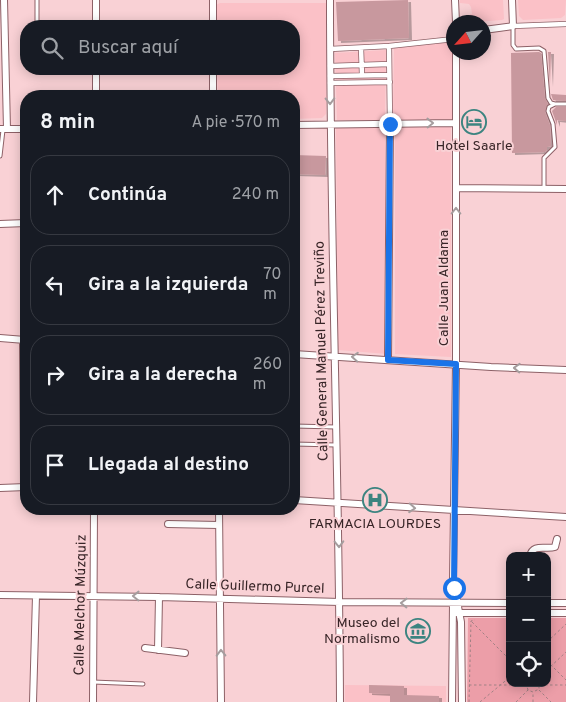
<!DOCTYPE html>
<html lang="es">
<head>
<meta charset="utf-8">
<style>
	:root { --surface:#171b24; --page:#20242c; --text:#f1f3f6; --muted:#9ea1a6; --line:#363941 }
	body { margin:0; font-family:Overpass,sans-serif; background:var(--page); color:var(--text) }
	.controls { position:absolute; right:15px; bottom:15px; display:grid; overflow:hidden; border-radius:10px; box-shadow:0 2px 12px #0003 }
	.controls button { width:45px; height:45px; display:grid; place-items:center; padding:0; border:0; border-bottom:1px solid var(--line); background:var(--surface); color:var(--text); font:25px sans-serif }
	.compass { position:absolute; left:446px; top:15px; width:45px; height:45px; border-radius:50%; background:var(--surface); box-shadow:0 2px 12px #0003; rotate:243deg }
	.stop { position:absolute; width:15px; height:15px; margin:-11px; border:4px solid #1a73e8; border-radius:50%; background:#fff }
	.stop.end { background:#1a73e8; border-color:#fff; box-shadow:0 1px 5px #0008 }
	.list { margin:0; padding:0; list-style:none }
	h2 { display:flex; justify-content:space-between; align-items:center; height:65px; margin:0; padding:0 20px; font-size:21px }
	h2 small { font-size:16px; font-weight:400; color:var(--muted) }
	.list li { display:grid; grid-template-columns:32px 1fr auto; gap:15px; align-items:center; box-sizing:border-box; height:80px; margin:0 10px 10px; padding:0 10px; border:1px solid var(--line); border-radius:20px }
	.list b { display:block; font-size:19px; white-space:nowrap }
	.list em { font-size:16px; font-style:normal; color:var(--muted) }
	.icon { flex:none; width:28px; height:28px; fill:none; stroke:currentColor; stroke-width:2; stroke-linecap:round; stroke-linejoin:round }
	.map { position:relative; flex:none; width:566px; height:702px; overflow:hidden }
	.search { position:absolute; background:var(--surface); box-shadow:0 2px 12px #0003; left:20px; top:20px; width:280px; height:55px; display:flex; align-items:center; gap:12px; box-sizing:border-box; padding:0 18px; border-radius:20px; color:var(--muted); font-size:19px }
	.panel { position:absolute; background:var(--surface); box-shadow:0 2px 12px #0003; left:20px; top:90px; width:280px; height:425px; border-radius:20px }
	.map>svg:first-child { display:block }
</style>
</head>
<body>
<div class="map">
<svg width="566" height="702" viewBox="0 0 566 702">
	<defs>
		<filter id="shadow"><feDropShadow dx="3" dy="2" stdDeviation="0" flood-color="#0004"/></filter>
	</defs>
	<rect width="100%" height="100%" fill="#f9d1d5"/>
	<!-- built -->
	<path fill="#fbc1c7" d="M460 0H503L504 19 502 20 475 22 470 17V14H472L471 7 469 4 460 3Z
		M518 0H566L565 15 561 18 523 20 519 16Z
		M220 3H326V114L322 118 294 119V96H218L217 69H294V26H216V5Z
		M453 42 452 120H393L394 48Z
		M386 50 385 120H337L335 53Z
		M395 126 451 127V357L395 354Z
		M385 127 387 354 338 350 336 128Z
		M345 685 446 686V702H345Z"/>
	<!-- green -->
	<path fill="#ec9ea8" d="M468 618H510V683H547V618H566V702H467Z"/>
	<!-- building -->
	<path fill="#c8989e" filter="url(#shadow)" d="M408 0 409 38 338 41 336 2Z
		M539 52 541 53 545 98 548 104 545 112 550 125 551 146 547 147V150L545 152 512 153 511 53Z
		M548 52H551L550 85Z
		M551 94 566 95V101L553 100Z
		M556 107H566V121L557 120V125L552 111Z
		M294 155 326 156 325 175 294 174Z
		M369 685 404 686V695L439 696V702H390V694L369 693Z"/>
	<g fill="none" stroke-linecap="round" stroke-linejoin="round">
		<defs>
			<path id="service" d="M37 26V0
				M513 26V45L516 49 539 48 544 51 548 98 551 103 555 104 549 107 548 111 553 124 555 147 544 158V188
				M555 104H566
				M0 156 3 130
				M294 426 336 427
				M294 444 336 445
				M93 682 143 684"/>
			<path id="pedestrian" d="M513 26 566 24
				M389 46 390 124
				M361 48 362 75
				M330 49 389 46 454 39
				M330 66 389 64
				M330 76 389 75
				M330 83 390 82"/>
			<path id="minor" d="M4 0 7 129
				M96 0V26
				M213 0V26
				M330 0C330 234 339 468 340 702
				M455 0 456 22
				M484 30 513 26 512 0
				M456 52V364L453 581 461 622 462 702
				M96 69V96
				M213 69V96
				M294 125 456 123
				M0 129H26
				M456 188 566 189
				M0 224 26 223
				M0 338 25 340
				M23 340 24 487
				M294 354 491 367 566 370
				M388 360 390 124
				M0 488 26 487
				M294 500 566 517
				M219 509 221 702
				M168 524 219 525
				M530 556C533 543 546 550 555 547L557 539
				M0 595 159 597 340 602 510 603
				M547 603H566
				M456 613H510
				M547 613H566
				M145 648 185 653
				M158 650 159 597
				M33 702 36 596
				M93 702 94 509
				M452 702 453 603"/>
		</defs>
		<!-- service casing -->
		<use href="#service" stroke="#8d6167" stroke-width="5"/>
		<!-- pedestrian casing -->
		<use href="#pedestrian" stroke="#8d6167" stroke-width="6"/>
		<!-- minor casing -->
		<use href="#minor" stroke="#8d6167" stroke-width="8"/>
		<!-- path -->
		<path stroke="#a08184" stroke-width="1" stroke-dasharray="2.5 2.5" stroke-linecap="butt" d="M472 622 510 660
			M547 642 566 624
			M547 661 566 680
			M547 670 566 652
			M526 683 528 690 533 692 539 689V683
			M469 685H526
			M540 685H566
			M539 690 551 702
			M469 702 471 621 475 620
			M480 702 510 677
			M516 702 528 690
			M533 702V693"/>
		<!-- service -->
		<use href="#service" stroke="#fff" stroke-width="3"/>
		<!-- pedestrian -->
		<use href="#pedestrian" stroke="#fff" stroke-width="4.5"/>
		<!-- minor -->
		<use href="#minor" stroke="#fff" stroke-width="6"/>
	</g>
	<!-- one-way arrows -->
	<defs><path id="oneway-chevron" d="M-2-3.5L2.5 0L-2 3.5" fill="none" stroke-width="1.6" stroke-linecap="round" stroke-linejoin="round" transform="scale(1.25)"/></defs>
	<g stroke="#a59d9e">
		<use href="#oneway-chevron" transform="translate(330 101) rotate(89)"/>
		<use href="#oneway-chevron" transform="translate(430 123) rotate(-1)"/>
		<use href="#oneway-chevron" transform="translate(456 211) rotate(-90)"/>
		<use href="#oneway-chevron" transform="translate(355 357) rotate(-176)"/>
		<use href="#oneway-chevron" transform="translate(517 368) rotate(-178)"/>
		<use href="#oneway-chevron" transform="translate(412 508) rotate(4)"/>
		<use href="#oneway-chevron" transform="translate(339 544) rotate(89)"/>
		<use href="#oneway-chevron" transform="translate(136 596) rotate(-179)"/>
		<use href="#oneway-chevron" transform="translate(404 603) rotate(-179)"/>
		<use href="#oneway-chevron" transform="translate(221 653) rotate(-91)"/>
	</g>
	<g fill="none" stroke-linecap="round" stroke-linejoin="round">
		<!-- route -->
		<path stroke="#1a73e8" stroke-width="6" d="M390 124 388 360 456 364 454 588"/>
	</g>
	<!-- icons -->
	<defs>
		<symbol id="hotel-ring" viewBox="-11 -11 22 22"><circle r="9.5" fill="#f9d1d5" stroke="#3c8480" stroke-width="1.5"/><path d="M-6-4.5h1.5V1H6V5H4.5V3h-9V5H-6ZM-4 0a1.8 1.8 0 1 1 3.6 0ZM.5 0V-2.5h3Q6-2.5 6 0Z" fill="#3c8480"/></symbol>
		<symbol id="hospital-ring" viewBox="-11 -11 22 22"><circle r="9.5" fill="#f9d1d5" stroke="#3c8480" stroke-width="1.5"/><path d="M-5-5h3v3.5h4V-5h3V5h-3V1.5h-4V5h-3Z" fill="#3c8480"/></symbol>
		<symbol id="museum-ring" viewBox="-11 -11 22 22"><circle r="9.5" fill="#f9d1d5" stroke="#3c8480" stroke-width="1.5"/><path d="M0-6L6-3V-2H-6V-3ZM-5-1h2V3h-2ZM-1-1h2V3h-2ZM3-1h2V3H3ZM-6 4H6V6H-6Z" fill="#3c8480"/></symbol>
	</defs>
	<g fill-rule="evenodd">
		<use href="#hotel-ring" x="460" y="108" width="28" height="28"/>
		<use href="#hospital-ring" x="361" y="486" width="28" height="28"/>
		<use href="#museum-ring" x="404" y="617" width="28" height="28"/>
	</g>
	<g text-anchor="middle" dominant-baseline="central" stroke-width="4" stroke-linejoin="round" paint-order="stroke">
		<!-- poi labels -->
		<g font-size="14" fill="#382527" stroke="#f9d1d5">
			<text x="474" y="146">Hotel Saarle</text>
			<text x="375" y="524">FARMACIA LOURDES</text>
			<text x="400" y="623" text-anchor="end">Museo del<tspan x="400" dy="16">Normalismo</tspan></text>
		</g>
		<!-- street labels -->
		<g font-size="14" fill="#382527" stroke="#f9d1d5">
			<text transform="translate(444 288) rotate(-90)">Calle Juan Aldama</text>
			<text transform="translate(322 351) rotate(-91)">Calle General Manuel Pérez Treviño</text>
			<text transform="translate(255 587) rotate(2)">Calle Guillermo Purcel</text>
			<text transform="translate(81 605) rotate(-89)">Calle Melchor Múzquiz</text>
		</g>
	</g>
</svg>
<div class="controls">
<button>+</button>
<button>−</button>
<button><svg class="icon" aria-label="locate" viewBox="0 0 24 24"><circle cx="12" cy="12" r="6"/><path d="M12 2v4M12 18v4M2 12h4M18 12h4"/></svg></button>
</div>
<svg class="compass" viewBox="-18 -18 36 36"><path d="M0-13l5 13h-10z" fill="#e53935"/><path d="M0 13l5-13h-10z" fill="#9ea1a6"/></svg>
<div class="stop" style="left:454px;top:588px"></div>
<div class="stop end" style="left:390px;top:124px"></div>
<div class="search"><svg class="icon" aria-label="search" viewBox="0 0 24 24"><circle cx="10" cy="10" r="6"/><path d="M15 15l6 6"/></svg>Buscar aquí</div>
<section class="panel">
<h2>8 min<small>A pie · 570 m</small></h2>
<ul class="list">
<li><svg class="icon" aria-label="ahead" viewBox="0 0 24 24"><path d="M12 20V5M6 11l6-6 6 6"/></svg><div><b>Continúa</b></div><em>240 m</em></li>
<li><svg class="icon" aria-label="left" viewBox="0 0 24 24"><path d="M17 20v-9H6M10 6l-5 5 5 5"/></svg><div><b>Gira a la izquierda</b></div><em>70 m</em></li>
<li><svg class="icon" aria-label="right" viewBox="0 0 24 24"><path d="M7 20v-9h11M14 6l5 5-5 5"/></svg><div><b>Gira a la derecha</b></div><em>260 m</em></li>
<li><svg class="icon" aria-label="arrive" viewBox="0 0 24 24"><path d="M6 21V4h12l-3 4 3 4H6"/></svg><div><b>Llegada al destino</b></div></li>
</ul>
</section>
</div>
</body>
</html>
